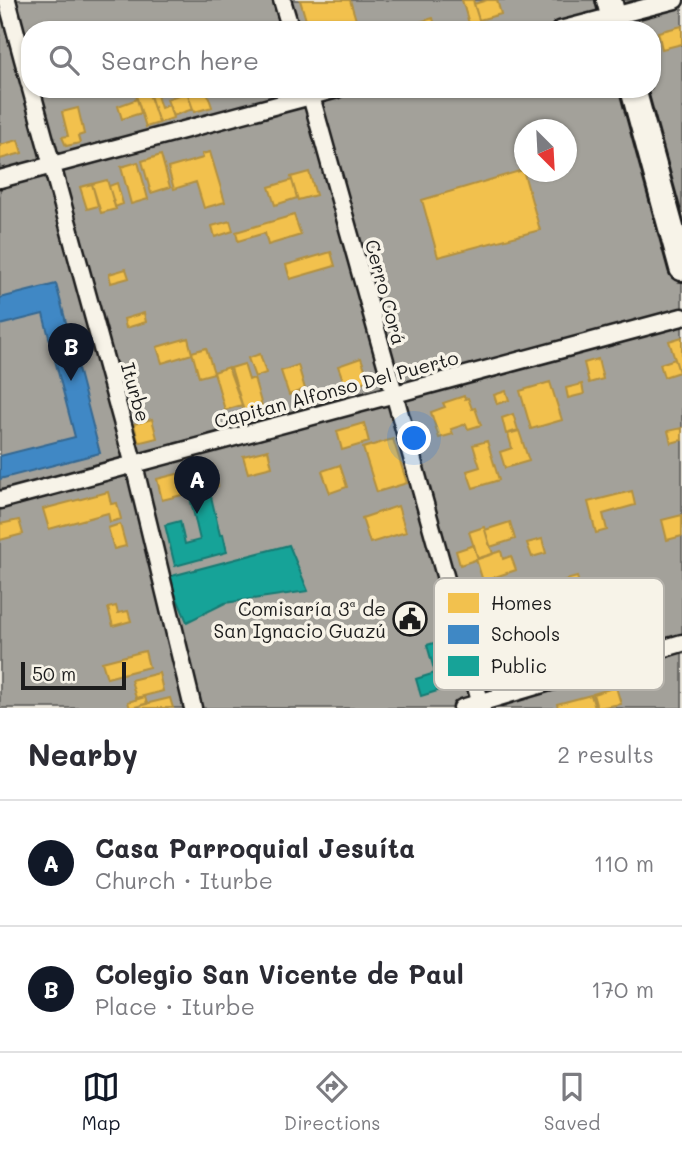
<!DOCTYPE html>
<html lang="en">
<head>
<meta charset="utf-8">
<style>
	:root { --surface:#fff; --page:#f2f2f3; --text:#2b2b33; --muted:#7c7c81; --line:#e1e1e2; --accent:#111827 }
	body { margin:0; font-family:Mali,sans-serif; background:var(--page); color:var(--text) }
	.compass { position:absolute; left:514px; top:119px; width:63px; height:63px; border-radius:50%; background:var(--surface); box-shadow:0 2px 5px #0004; rotate:156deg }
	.scale { position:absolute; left:21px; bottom:18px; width:105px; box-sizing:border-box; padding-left:7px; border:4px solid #1c1c1c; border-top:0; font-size:19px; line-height:24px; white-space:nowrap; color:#1c1c1c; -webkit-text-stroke:5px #f7f3e8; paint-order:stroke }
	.you { position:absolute; left:415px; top:439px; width:24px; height:24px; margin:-18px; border:5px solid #fff; border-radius:50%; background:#1a73e8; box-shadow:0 0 0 10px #1a73e833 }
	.badge { display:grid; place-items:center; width:46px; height:46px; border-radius:50%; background:var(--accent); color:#fff; font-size:23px; font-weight:700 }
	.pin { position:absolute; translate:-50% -58px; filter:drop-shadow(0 2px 4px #0008) }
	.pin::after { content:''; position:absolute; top:37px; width:24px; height:21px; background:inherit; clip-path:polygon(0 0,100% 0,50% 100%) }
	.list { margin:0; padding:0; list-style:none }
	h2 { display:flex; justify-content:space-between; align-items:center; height:91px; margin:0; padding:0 28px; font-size:30px }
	h2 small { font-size:23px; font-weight:400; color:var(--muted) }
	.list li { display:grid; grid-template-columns:46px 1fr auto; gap:21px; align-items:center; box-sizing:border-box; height:126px; padding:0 28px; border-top:2px solid var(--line) }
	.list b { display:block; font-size:26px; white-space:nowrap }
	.list p { margin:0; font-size:23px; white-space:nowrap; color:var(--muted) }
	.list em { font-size:23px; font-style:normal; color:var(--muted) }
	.icon { flex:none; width:38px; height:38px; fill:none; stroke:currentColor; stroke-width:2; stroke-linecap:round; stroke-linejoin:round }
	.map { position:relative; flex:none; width:682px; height:708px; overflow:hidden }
	.search { position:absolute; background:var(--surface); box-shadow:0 2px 5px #0004; left:21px; right:21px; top:21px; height:77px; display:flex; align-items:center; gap:18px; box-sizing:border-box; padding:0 24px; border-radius:28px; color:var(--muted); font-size:26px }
	.sheet { height:343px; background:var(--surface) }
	nav { display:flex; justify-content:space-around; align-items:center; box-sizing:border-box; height:98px; border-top:2px solid var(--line); background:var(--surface); font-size:19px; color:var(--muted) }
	nav a { display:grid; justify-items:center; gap:4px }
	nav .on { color:var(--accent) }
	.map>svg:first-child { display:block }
</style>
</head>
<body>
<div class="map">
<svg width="682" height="708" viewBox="0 0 682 708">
	<rect width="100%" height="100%" fill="#eae6dc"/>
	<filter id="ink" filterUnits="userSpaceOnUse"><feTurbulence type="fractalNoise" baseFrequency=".0143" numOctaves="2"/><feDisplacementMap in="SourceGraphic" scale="14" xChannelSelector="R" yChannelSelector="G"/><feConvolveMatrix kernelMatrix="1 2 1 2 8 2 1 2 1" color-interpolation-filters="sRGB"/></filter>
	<g filter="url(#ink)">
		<!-- water -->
		<path fill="#a3a19a" stroke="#6d6c68" stroke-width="2" fill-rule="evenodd" d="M0 0H682V708H0ZM30 30H652V89H30ZM524 130H566V172H524Z"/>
		<!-- homes -->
		<path fill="#f2c14e" stroke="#b2903f" stroke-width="2" d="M300 0H350L359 30H309Z
			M462 0H473L482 30H471Z
			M487 0H497L501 14 479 20 474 4Z
			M433 18 436 30H415L413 24Z
			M682 26V44L662 49 658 32Z
			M148 89H155L161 108 169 105 173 118 159 123Z
			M186 89H206L212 107 194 112Z
			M148 91 159 123 146 127 136 95Z
			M187 92 193 109 173 116 167 99Z
			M137 99 141 113 122 119 118 106Z
			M78 108 84 134 78 136 80 143 66 146 62 137 68 136 62 112Z
			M18 140 22 153 0 159V145Z
			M210 152 225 202 204 208 196 182 174 189 168 168 203 158 202 154Z
			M161 155 170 187 151 193 142 161Z
			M138 162 148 199 131 204 121 167Z
			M523 170 540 230 438 257 422 200Z
			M309 172 316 195 298 200 291 177Z
			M107 180 116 209 101 213 92 184Z
			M292 180 297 198 275 205 269 187Z
			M117 183 123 204 115 207 109 186Z
			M92 184 98 206 87 209 80 187Z
			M294 215 301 235 268 245 265 233 238 241 236 232Z
			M230 221 233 231 215 237 212 226Z
			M331 252 335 266 290 279 286 265Z
			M126 269 129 278 111 283 109 274Z
			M144 313 146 322 126 328 124 319Z
			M682 337V372H679L669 341Z
			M188 338 192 354 162 363 157 347Z
			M206 348 214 373 199 377 192 352Z
			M260 354 266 373 255 377 248 358Z
			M361 358 369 380 346 388 338 366Z
			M598 359 603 379 589 383 584 363Z
			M675 359 679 372 664 377 660 364Z
			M244 364 249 380 254 378 262 406 244 411 231 368Z
			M298 365 305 389 289 395 281 371Z
			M228 367 242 405 225 410 214 372Z
			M550 382 562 420 531 429 520 391Z
			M582 384 584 394 568 398 566 388Z
			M506 391 509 400 497 404 494 395Z
			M464 396 465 399 468 398 472 409 475 408 481 425 468 429 466 424 451 429 453 434 439 438 431 412 445 407 443 403Z
			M513 414 518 430 506 434 502 418Z
			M152 419 157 438 141 442 138 441 134 424Z
			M364 423 369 442 342 450 337 431Z
			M682 428V440L671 443 668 431Z
			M519 431 529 461 505 468 500 452 512 448 508 434Z
			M393 439 407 483 377 492 363 448Z
			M487 441 499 480 473 488 467 471 480 467 473 445Z
			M268 450 272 467 248 473 243 456Z
			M213 465 218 486 162 500 157 479Z
			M340 465 347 487 330 493 322 471Z
			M632 491 635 505 603 514 607 530 596 533 588 502Z
			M108 492 111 504 117 503 121 519 110 522 108 513 49 529 43 509Z
			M398 506 406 532 370 543 362 518Z
			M682 515V536L667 540 662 520Z
			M19 520 23 534 0 540V524Z
			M510 522 515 539 490 547 485 530Z
			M120 524 126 546 114 549 108 528Z
			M484 527 493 554 478 559 469 532Z
			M542 539 546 553 532 557 527 543Z
			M474 545 478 559 460 565 456 551Z
			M501 551 503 559 511 556 516 570 483 581 476 559Z
			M577 577 592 624 574 630 559 582Z
			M116 606 118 613 128 611 131 621 113 626 108 608Z
			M145 651 149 667 107 678 102 662Z
			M159 673 163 691 136 698 131 680Z
			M616 687 621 704 597 708 593 694Z
			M591 695 595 708H558L557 704Z
			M145 697 147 704 130 708 128 702Z
			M170 698 173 708H142L141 705Z"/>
		<!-- schools -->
		<path fill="#3f88c5" stroke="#346892" stroke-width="2" d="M56 284 100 453 0 479V456L75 437 43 314 0 325V298Z"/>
		<!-- public -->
		<path fill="#17a398" stroke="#187a73" stroke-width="2" d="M209 488 220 535 223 534 227 552 175 566 165 525 180 521 185 544 200 540 189 493Z
			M289 545 308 591 225 603 187 622 168 577Z
			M444 640 457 685 421 696 416 679 435 673 427 645Z"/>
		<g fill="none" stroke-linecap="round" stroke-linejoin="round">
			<defs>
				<path id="street" d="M7 0 30 85
					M282 0 291 30
					M560 30 675 0
					M31 89 134 465 193 708
					M309 89 482 708
					M0 179 337 89
					M0 500 682 317
					M462 708 682 643"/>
				<path id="primary" d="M609 0 617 30
					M633 89 682 268"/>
			</defs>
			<!-- street casing -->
			<use href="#street" stroke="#1c1c1c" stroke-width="21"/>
			<!-- primary casing -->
			<use href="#primary" stroke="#1c1c1c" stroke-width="30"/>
			<!-- street -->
			<use href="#street" stroke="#f7f3e8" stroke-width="16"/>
			<!-- primary -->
			<use href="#primary" stroke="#f7f3e8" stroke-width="24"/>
		</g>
	</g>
	<!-- icons -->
	<defs>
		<symbol id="civic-ring" viewBox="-11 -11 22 22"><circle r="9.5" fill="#f7f3e8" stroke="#1c1c1c" stroke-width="1.5"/><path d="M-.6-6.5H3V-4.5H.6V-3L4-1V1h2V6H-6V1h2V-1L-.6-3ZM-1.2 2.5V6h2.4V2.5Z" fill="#1c1c1c"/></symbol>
	</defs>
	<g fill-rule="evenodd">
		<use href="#civic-ring" x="391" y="600" width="38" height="38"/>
	</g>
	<g text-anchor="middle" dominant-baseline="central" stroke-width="7" stroke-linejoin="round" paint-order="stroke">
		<!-- street labels -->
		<g font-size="19" fill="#1c1c1c" stroke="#f7f3e8">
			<text transform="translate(386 292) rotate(75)">Cerro Corá</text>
			<text transform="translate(336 389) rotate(-15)">Capitan Alfonso Del Puerto</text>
			<text transform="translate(136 392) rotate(74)">Iturbe</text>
		</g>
		<!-- poi labels -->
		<g font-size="19" fill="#1c1c1c" stroke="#f7f3e8" text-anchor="end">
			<text x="386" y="608">Comisaría 3ª de<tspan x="386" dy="22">San Ignacio Guazú</tspan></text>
		</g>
	</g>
	<!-- legend -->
	<rect x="434" y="578" width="230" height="112" rx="10" fill="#f7f3e8" stroke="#b5b2ab" stroke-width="2"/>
	<rect x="448" y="593" width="31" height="20" fill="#f2c14e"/>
	<rect x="448" y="625" width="31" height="19" fill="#3f88c5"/>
	<rect x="448" y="656" width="31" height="20" fill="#17a398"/>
	<g font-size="19" fill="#1c1c1c">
		<text x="491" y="610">Homes</text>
		<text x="491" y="641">Schools</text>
		<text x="491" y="673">Public</text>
	</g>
</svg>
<svg class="compass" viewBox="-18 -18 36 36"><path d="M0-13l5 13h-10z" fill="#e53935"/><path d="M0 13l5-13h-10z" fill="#7c7c81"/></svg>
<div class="scale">50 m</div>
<div class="you"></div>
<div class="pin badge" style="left:197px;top:514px">A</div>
<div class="pin badge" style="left:71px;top:381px">B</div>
<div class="search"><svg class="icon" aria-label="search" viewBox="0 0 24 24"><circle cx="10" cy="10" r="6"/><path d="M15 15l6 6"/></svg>Search here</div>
</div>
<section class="sheet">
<h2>Nearby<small>2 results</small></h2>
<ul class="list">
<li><span class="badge">A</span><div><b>Casa Parroquial Jesuíta</b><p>Church · Iturbe</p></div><em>110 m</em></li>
<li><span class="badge">B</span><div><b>Colegio San Vicente de Paul</b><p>Place · Iturbe</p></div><em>170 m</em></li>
</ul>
</section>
<nav>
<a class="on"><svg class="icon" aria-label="map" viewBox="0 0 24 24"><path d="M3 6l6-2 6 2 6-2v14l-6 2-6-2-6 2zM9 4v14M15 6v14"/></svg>Map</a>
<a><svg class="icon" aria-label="directions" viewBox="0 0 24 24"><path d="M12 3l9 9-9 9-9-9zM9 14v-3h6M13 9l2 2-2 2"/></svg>Directions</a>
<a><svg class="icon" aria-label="saved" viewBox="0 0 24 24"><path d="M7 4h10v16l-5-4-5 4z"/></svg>Saved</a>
</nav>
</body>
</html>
